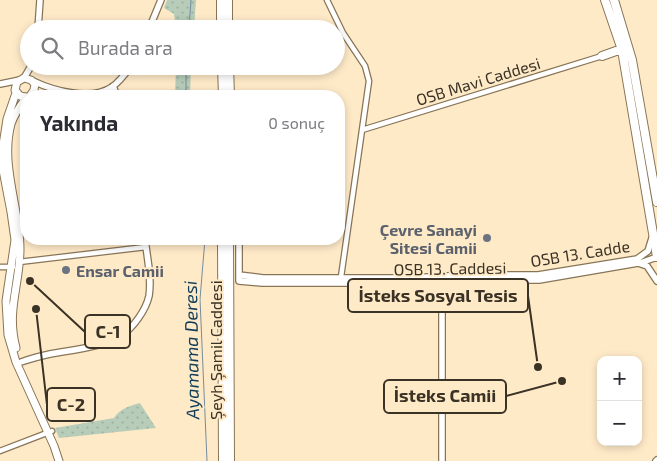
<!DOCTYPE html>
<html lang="tr">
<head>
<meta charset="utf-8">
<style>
	:root { --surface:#fff; --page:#f2f2f3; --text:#2b2b33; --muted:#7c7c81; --line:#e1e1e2 }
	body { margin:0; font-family:"Exo 2",sans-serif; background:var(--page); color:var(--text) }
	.controls { position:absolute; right:15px; bottom:15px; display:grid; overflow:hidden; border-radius:10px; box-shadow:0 2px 8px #0003 }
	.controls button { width:45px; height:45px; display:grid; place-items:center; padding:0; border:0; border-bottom:1px solid var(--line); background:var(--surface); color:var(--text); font:25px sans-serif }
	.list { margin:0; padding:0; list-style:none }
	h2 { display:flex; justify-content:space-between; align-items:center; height:65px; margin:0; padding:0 20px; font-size:21px }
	h2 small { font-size:16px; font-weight:400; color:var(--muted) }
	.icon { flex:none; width:28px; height:28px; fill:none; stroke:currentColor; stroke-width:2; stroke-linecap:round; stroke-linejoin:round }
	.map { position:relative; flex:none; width:657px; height:461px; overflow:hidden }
	.search { position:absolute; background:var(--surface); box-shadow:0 2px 8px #0003; left:20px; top:20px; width:325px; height:55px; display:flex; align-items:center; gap:12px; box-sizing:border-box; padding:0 18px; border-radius:28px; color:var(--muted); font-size:19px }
	.panel { position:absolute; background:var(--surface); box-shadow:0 2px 8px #0003; left:20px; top:90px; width:325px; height:155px; border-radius:20px }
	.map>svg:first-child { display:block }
</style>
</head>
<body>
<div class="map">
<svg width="657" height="461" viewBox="0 0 657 461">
	<defs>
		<pattern id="park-dots" width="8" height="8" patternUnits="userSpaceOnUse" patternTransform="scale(1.25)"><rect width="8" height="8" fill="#b7cdb9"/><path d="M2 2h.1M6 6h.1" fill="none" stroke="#9eb09f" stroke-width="1.8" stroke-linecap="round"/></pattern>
	</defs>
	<rect width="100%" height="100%" fill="#ffeac8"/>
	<!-- park -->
	<path fill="url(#park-dots)" d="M167 0H196L194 29H176L174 14 164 8Z
		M176 66H191L190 96H175Z
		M140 403 156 428 59 438 55 428 114 418C121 408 129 406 140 403Z"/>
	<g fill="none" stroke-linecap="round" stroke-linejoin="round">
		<!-- stream -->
		<path stroke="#758c9d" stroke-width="1" d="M189 29 191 0
			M186 96V66
			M205 239 200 299 207 461"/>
		<defs>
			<path id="minor" d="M327 0 343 33 365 66 369 81 341 277
				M362 130 602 56
				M19 262 146 247
				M0 267H13
				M0 451 52 431"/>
			<path id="tertiary" d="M38 29 40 0
				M149 29 161 0
				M24 78 31 66
				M33 81C54 91 91 101 112 87 119 82 126 73 131 66
				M0 84 20 80
				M113 86 117 96
				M30 96 58 92
				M239 239V281L262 283H407L466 280H539L638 263 647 266 657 281
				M640 263 657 257
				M239 275 263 278H409L466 275H538L637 259 648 251 652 238
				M21 362C30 359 40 356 50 354 71 350 103 347 121 336 133 328 146 310 149 296 152 278 147 257 145 239
				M442 461V282
				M656 461 657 460"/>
			<path id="secondary" d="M16 93 7 119 3 145V170L11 212 15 240 6 301 8 335 16 362 54 446 59 461
				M26 97 20 96 15 90 17 82 24 78 31 80 35 84 34 90 30 96
				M16 348C6 310 20 285 20 249 20 209 0 165 11 124 14 115 20 106 26 98"/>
			<path id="primary" d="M221 0V29
				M605 0 622 50 657 257
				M614 0 632 60 657 202
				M228 29V0
				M602 56 616 51H624
				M222 66 223 96
				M229 66 230 96
				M222 239 223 461
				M229 239 230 461"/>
		</defs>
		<!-- minor casing -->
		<use href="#minor" stroke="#887557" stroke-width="7"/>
		<!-- tertiary casing -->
		<use href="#tertiary" stroke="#887557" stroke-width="8"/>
		<!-- secondary casing -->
		<use href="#secondary" stroke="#887557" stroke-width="9"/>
		<!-- primary casing -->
		<use href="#primary" stroke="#887557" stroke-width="10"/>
		<!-- minor -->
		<use href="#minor" stroke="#fff" stroke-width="4.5"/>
		<!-- tertiary -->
		<use href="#tertiary" stroke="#fff" stroke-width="5.5"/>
		<!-- secondary -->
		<use href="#secondary" stroke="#fff" stroke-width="7"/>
		<!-- primary -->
		<use href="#primary" stroke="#fff" stroke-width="8"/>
	</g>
	<!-- markers -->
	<g fill="#6b7280" stroke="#ffeac8" stroke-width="2">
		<circle cx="487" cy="238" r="5"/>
		<circle cx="66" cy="270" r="5"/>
	</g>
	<g text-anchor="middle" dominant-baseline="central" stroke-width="4" stroke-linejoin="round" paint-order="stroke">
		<!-- street labels -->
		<g font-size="16" fill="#3a3225" stroke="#ffeac8">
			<text transform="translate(478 81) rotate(-17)">OSB Mavi Caddesi</text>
			<text transform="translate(580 253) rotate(-9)">OSB 13. Cadde</text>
			<text transform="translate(450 268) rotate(-1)">OSB 13. Caddesi</text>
			<text transform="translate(215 350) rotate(-90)">Şeyh Şamil Caddesi</text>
		</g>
		<!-- worship labels -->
		<g font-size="16" font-weight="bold" fill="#5b616d" stroke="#ffeac8" text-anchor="end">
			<text x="477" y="229">Çevre Sanayi<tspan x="477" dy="18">Sitesi Camii</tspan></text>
			<text x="76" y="270" text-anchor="start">Ensar Camii</text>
		</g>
		<!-- water labels -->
		<g font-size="18" font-style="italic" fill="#0e3d5a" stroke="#ffeac8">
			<text transform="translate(191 350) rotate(-91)">Ayamama Deresi</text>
		</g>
	</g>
	<!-- callouts -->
	<path fill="none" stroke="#3a3225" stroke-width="2" d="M538 367L528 296M30 281L85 332M562 381L506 396M36 309L47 405"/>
	<g fill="#3a3225" stroke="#ffeac8" stroke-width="2">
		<circle cx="538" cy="367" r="5"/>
		<circle cx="30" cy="281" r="5"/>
		<circle cx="562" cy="381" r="5"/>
		<circle cx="36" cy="309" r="5"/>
	</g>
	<g fill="#ffeac8" stroke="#3a3225" stroke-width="2">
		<rect x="348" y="279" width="180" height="33" rx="5"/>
		<rect x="85" y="315" width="45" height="33" rx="5"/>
		<rect x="384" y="380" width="122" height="33" rx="5"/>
		<rect x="47" y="388" width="48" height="33" rx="5"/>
	</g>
	<g font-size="18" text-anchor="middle" font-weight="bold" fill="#3a3225">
		<text x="438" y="302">İsteks Sosyal Tesis</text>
		<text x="108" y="338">C-1</text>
		<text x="445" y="402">İsteks Camii</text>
		<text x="71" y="411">C-2</text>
	</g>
</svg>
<div class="controls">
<button>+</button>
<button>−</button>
</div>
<div class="search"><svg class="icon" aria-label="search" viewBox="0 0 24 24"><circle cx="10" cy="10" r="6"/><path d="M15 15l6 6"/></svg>Burada ara</div>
<section class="panel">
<h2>Yakında<small>0 sonuç</small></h2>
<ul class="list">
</ul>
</section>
</div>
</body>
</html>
